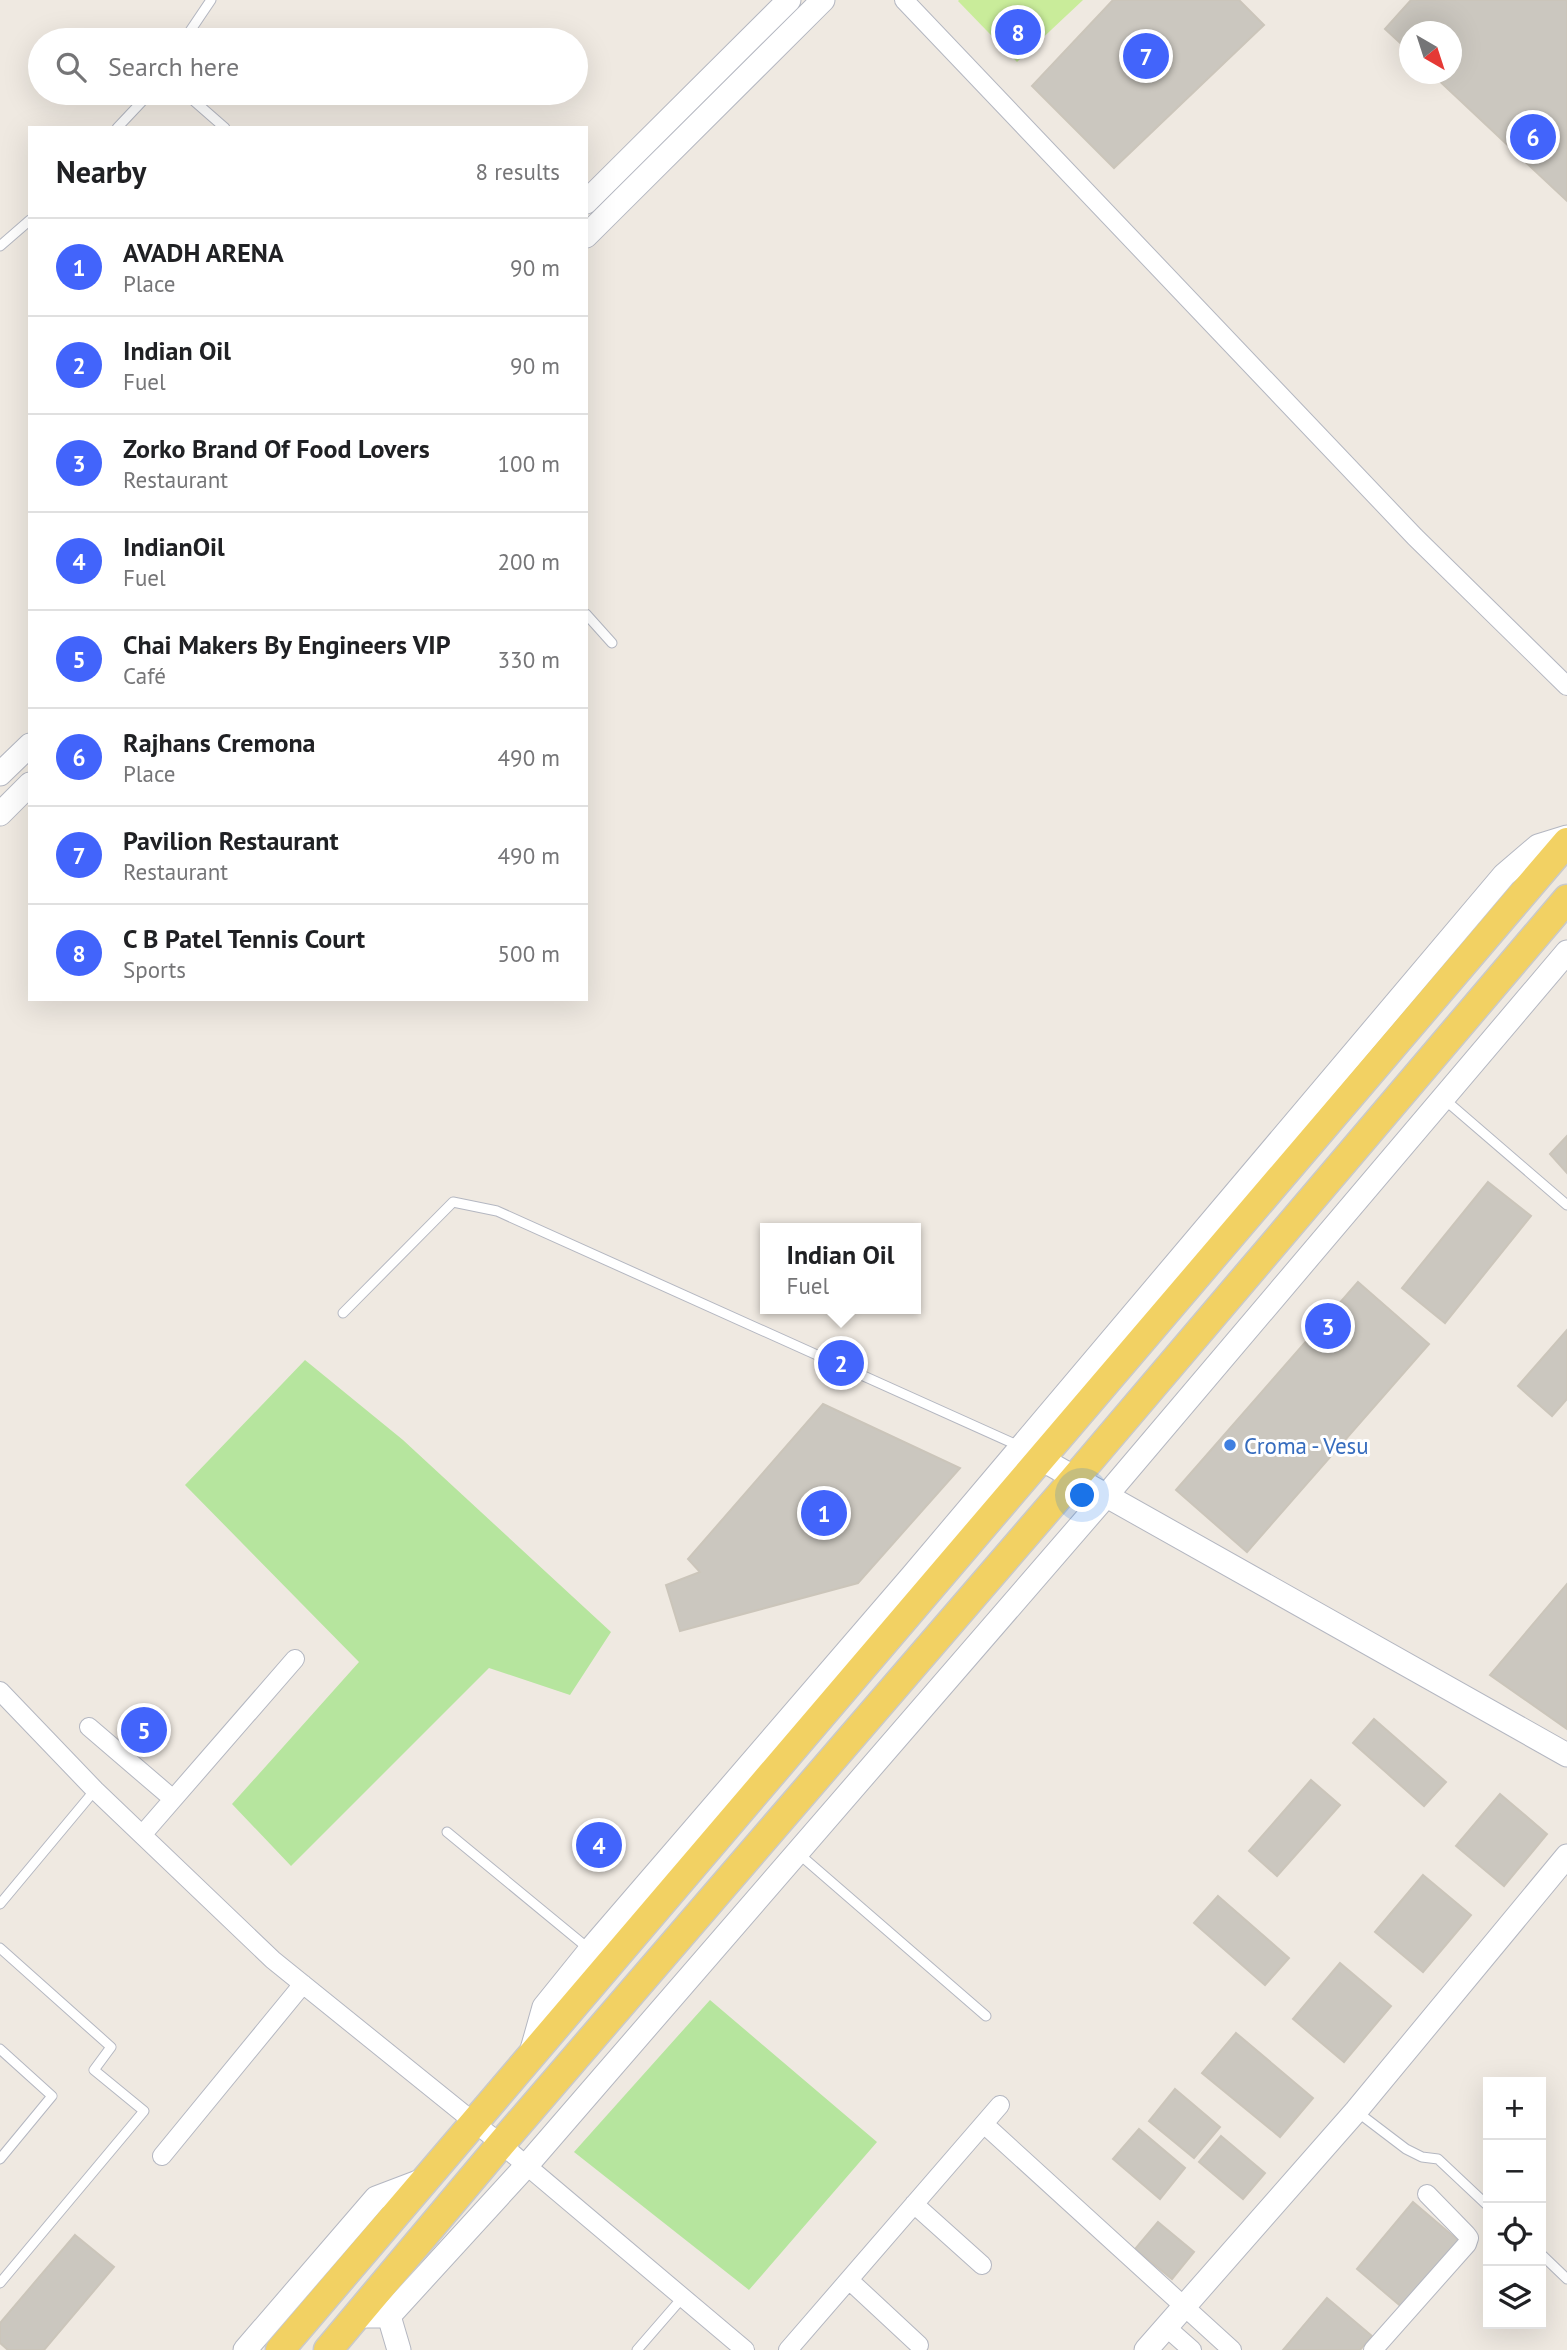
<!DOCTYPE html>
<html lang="en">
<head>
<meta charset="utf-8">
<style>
	:root { --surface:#fff; --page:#f2f2f2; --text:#202124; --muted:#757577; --line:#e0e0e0; --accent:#4264fb }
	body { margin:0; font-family:"PT Sans",sans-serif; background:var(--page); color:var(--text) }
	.controls { position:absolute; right:21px; bottom:21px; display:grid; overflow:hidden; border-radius:0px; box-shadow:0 7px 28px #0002 }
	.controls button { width:63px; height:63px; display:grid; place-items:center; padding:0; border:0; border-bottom:2px solid var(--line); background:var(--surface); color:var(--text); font:35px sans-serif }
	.compass { position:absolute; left:1399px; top:21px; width:63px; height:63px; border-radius:50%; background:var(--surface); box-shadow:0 7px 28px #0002; rotate:141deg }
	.you { position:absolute; left:1083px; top:1496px; width:24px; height:24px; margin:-18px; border:5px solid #fff; border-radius:50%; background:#1a73e8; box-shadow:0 0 0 10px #1a73e833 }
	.badge { display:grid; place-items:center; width:46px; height:46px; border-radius:50%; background:var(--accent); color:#fff; font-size:23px; font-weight:700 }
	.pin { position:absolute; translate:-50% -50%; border:4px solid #fff; box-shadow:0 2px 7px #0006 }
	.popup { position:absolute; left:760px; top:1223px; width:161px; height:91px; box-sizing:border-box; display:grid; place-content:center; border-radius:0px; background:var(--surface); filter:drop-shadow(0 2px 5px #0005); font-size:23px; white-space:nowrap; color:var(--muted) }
	.popup b { font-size:26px; color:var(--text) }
	.popup::after { content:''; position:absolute; left:50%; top:100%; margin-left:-14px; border:14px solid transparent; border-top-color:var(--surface) }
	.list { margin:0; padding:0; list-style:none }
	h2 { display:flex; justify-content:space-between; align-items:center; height:91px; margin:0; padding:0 28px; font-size:30px }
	h2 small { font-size:23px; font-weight:400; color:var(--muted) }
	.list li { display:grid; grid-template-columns:46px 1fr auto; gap:21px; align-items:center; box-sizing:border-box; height:98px; padding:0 28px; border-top:2px solid var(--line) }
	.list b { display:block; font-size:26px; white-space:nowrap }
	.list p { margin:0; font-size:23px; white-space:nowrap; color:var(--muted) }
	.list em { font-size:23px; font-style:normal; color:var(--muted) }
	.icon { flex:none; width:38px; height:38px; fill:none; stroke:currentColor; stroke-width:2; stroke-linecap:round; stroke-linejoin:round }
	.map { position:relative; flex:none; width:1567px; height:2350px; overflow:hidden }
	.search { position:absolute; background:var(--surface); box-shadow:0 7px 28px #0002; left:28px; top:28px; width:560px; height:77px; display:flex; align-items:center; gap:18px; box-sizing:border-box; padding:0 24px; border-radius:38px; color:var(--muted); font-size:26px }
	.panel { position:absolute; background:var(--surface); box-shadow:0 7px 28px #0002; left:28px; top:126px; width:560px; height:875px; border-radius:0px }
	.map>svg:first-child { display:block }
</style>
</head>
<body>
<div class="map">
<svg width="1567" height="2350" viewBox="0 0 1567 2350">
	<rect width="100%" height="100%" fill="#efe9e1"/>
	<!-- green -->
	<path fill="#b6e59e" d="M305 1360 403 1440 611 1632 570 1695 489 1668 291 1866 232 1804 359 1662 185 1485Z
		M710 2000 877 2142 749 2290 574 2152Z"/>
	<!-- pitch -->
	<path fill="#c9ec9a" d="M959 0H1083L1017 62 958 1Z"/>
	<!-- building -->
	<path fill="#cbc7bf" stroke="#cbc5ba" stroke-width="2" d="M1113 0H1239L1264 25 1114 168 1032 86Z
		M1411 0H1567V201L1432 74H1452V32H1410V52L1385 29Z
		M1567 1136V1173L1550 1154Z
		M1488 1182 1531 1216 1445 1323 1402 1288Z
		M1358 1282 1429 1344 1247 1552 1176 1490Z
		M1567 1330V1399L1552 1416 1518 1386Z
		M823 1404 960 1468 858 1583 680 1631 666 1585 700 1572 688 1559Z
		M1567 1584V1729L1490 1675Z
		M1374 1719 1446 1782 1424 1806 1353 1743Z
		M1311 1780 1340 1805 1277 1876 1249 1851Z
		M1500 1794 1547 1834 1504 1886 1456 1846Z
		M1423 1875 1471 1915 1423 1972 1375 1932Z
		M1218 1896 1289 1958 1265 1985 1194 1923Z
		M1340 1963 1391 2006 1344 2062 1293 2019Z
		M1236 2033 1313 2098 1280 2137 1202 2073Z
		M1175 2089 1220 2127 1194 2158 1149 2121Z
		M1139 2129 1185 2168 1160 2199 1113 2159Z
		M1221 2136 1265 2173 1243 2199 1199 2162Z
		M1413 2202 1459 2241 1403 2308 1357 2269Z
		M1158 2222 1194 2252 1172 2279 1135 2249Z
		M75 2235 114 2267 44 2350H8L0 2343V2323Z
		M1327 2298 1372 2336 1360 2350H1283Z"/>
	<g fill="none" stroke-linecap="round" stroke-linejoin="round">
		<defs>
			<path id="service" d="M184 40 211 0
				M185 93 225 128
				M117 128 150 93
				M0 246 30 220
				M586 614 612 643
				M1444 1099 1567 1205
				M343 1313 453 1202 497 1211 1019 1446
				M447 1832 589 1949
				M799 1854 986 2016
				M0 1904 95 1790
				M0 1948 111 2047 94 2070 144 2111 0 2283
				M0 2049 52 2096 0 2159
				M1356 2111 1406 2149 1422 2157 1438 2159 1488 2206
				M1541 2254 1567 2279
				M637 2350 683 2297"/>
			<path id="minor" d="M904 0 1415 537 1567 686
				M0 1691 95 1790 273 1960 501 2144 745 2350
				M89 1727 173 1799
				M142 1835 295 1659
				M984 2124 1232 2350
				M162 2156 303 1984
				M914 2204 982 2265
				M849 2280 919 2345
				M1166 2327 1192 2350
				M788 2350 1000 2105
				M1373 2350 1467 2244 1469 2238 1466 2234 1427 2194"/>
			<path id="tertiary" d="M586 202 789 0
				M586 236 823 0
				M0 774 30 745
				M0 814 30 784
				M1027 1451 1567 1755
				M531 2053 544 2007 590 1950 912 1576 1504 875 1538 846 1567 837
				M355 2316H389L527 2165 1105 1497 1567 952
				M389 2316 399 2350
				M245 2350 376 2198 426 2179
				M1146 2350 1356 2111 1567 1856"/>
			<path id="primary" d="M280 2350 1567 842
				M328 2350 501 2144 1074 1479 1567 899"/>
		</defs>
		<!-- service casing -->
		<use href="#service" stroke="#b4b7c1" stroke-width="11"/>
		<!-- minor casing -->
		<use href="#minor" stroke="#b4b7c1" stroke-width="20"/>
		<!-- tertiary casing -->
		<use href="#tertiary" stroke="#b4b7c1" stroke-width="25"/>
		<!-- primary casing -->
		<use href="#primary" stroke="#c9c9c9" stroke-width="31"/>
		<!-- service -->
		<use href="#service" stroke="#fff" stroke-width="9"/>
		<!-- minor -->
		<use href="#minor" stroke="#fff" stroke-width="18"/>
		<!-- tertiary -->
		<use href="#tertiary" stroke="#fff" stroke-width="23"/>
		<!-- primary -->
		<use href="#primary" stroke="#f2d163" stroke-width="28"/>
	</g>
	<!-- markers -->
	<circle fill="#3f7fe0" stroke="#fff" stroke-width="2.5" cx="1230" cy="1445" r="7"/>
	<g text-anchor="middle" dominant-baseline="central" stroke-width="6" stroke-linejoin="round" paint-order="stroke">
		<!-- shop labels -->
		<g font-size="23" fill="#366cbe" stroke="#fff" text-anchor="start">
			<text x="1244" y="1445">Croma - Vesu</text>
		</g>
	</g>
</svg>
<div class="controls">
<button>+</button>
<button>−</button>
<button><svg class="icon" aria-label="locate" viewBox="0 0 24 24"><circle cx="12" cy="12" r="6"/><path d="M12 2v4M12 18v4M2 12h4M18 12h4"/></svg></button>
<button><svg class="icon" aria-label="layers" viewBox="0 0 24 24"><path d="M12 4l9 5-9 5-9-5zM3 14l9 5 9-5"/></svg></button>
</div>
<svg class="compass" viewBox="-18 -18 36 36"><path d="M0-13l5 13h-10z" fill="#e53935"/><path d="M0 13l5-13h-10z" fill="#757577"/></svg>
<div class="you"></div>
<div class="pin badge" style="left:824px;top:1513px">1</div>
<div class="pin badge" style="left:841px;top:1363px">2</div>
<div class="popup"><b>Indian Oil</b>Fuel</div>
<div class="pin badge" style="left:1328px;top:1326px">3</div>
<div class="pin badge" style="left:599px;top:1845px">4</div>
<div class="pin badge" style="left:144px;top:1730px">5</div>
<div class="pin badge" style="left:1533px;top:137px">6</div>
<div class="pin badge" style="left:1146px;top:56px">7</div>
<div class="pin badge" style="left:1018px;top:32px">8</div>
<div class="search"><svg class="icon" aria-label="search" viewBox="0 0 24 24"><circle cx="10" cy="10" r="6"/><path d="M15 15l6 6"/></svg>Search here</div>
<section class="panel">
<h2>Nearby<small>8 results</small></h2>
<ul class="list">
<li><span class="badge">1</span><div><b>AVADH ARENA</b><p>Place</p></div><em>90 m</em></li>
<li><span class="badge">2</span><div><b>Indian Oil</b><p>Fuel</p></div><em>90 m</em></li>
<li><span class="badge">3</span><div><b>Zorko Brand Of Food Lovers</b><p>Restaurant</p></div><em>100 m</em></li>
<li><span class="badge">4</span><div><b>IndianOil</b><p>Fuel</p></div><em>200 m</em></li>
<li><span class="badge">5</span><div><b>Chai Makers By Engineers VIP</b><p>Café</p></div><em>330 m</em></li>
<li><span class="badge">6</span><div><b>Rajhans Cremona</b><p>Place</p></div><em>490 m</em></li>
<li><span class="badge">7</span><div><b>Pavilion Restaurant</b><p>Restaurant</p></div><em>490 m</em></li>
<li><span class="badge">8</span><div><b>C B Patel Tennis Court</b><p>Sports</p></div><em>500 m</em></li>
</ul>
</section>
</div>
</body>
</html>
